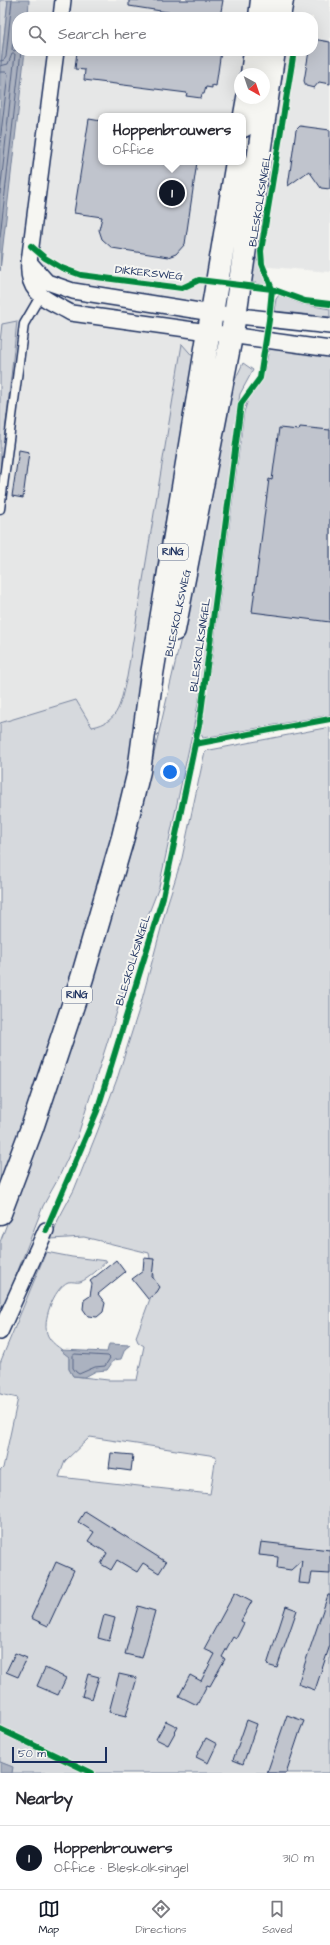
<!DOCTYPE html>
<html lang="en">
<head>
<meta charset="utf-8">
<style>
	:root { --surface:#fff; --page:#f2f2f3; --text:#2b2b33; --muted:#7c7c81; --line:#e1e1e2; --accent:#111827 }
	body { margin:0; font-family:"Architects Daughter",sans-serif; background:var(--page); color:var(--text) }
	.compass { position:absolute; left:234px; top:68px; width:36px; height:36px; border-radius:50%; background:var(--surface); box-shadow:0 4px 16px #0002; rotate:140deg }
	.scale { position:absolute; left:12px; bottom:10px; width:95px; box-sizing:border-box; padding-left:4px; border:2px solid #1b2f5e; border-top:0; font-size:11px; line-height:14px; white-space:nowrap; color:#1b2f5e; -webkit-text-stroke:3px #f6f6f2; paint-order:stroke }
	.you { position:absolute; left:170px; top:772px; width:14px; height:14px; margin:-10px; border:3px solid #fff; border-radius:50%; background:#1a73e8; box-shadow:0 0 0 6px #1a73e833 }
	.badge { display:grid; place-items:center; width:26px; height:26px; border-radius:50%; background:var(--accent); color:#fff; font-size:13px; font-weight:700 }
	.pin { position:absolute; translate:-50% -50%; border:2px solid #fff; box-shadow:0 1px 4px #0006 }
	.popup { position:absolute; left:98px; top:113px; width:148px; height:52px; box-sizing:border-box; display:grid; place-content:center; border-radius:8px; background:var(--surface); filter:drop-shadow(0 1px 3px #0005); font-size:13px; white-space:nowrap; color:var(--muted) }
	.popup b { font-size:15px; color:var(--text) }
	.popup::after { content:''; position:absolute; left:50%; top:100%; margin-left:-8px; border:8px solid transparent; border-top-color:var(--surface) }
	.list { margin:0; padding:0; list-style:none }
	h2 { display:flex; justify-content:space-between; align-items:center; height:52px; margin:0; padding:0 16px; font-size:17px }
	h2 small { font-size:13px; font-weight:400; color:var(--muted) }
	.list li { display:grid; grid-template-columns:26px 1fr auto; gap:12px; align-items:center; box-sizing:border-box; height:64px; padding:0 16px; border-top:1px solid var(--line) }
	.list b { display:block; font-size:15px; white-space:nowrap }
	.list p { margin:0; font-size:13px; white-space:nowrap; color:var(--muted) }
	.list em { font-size:13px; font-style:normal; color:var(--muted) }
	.icon { flex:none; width:22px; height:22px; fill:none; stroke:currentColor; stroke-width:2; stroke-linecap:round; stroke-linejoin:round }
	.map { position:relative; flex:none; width:330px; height:1773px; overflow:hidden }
	.search { position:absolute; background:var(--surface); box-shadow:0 4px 16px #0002; left:12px; right:12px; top:12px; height:44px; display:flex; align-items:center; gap:10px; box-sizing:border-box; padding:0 14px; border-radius:16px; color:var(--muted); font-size:15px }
	.sheet { height:116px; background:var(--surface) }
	nav { display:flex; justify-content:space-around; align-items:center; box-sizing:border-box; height:56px; border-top:1px solid var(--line); background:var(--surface); font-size:11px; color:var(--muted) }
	nav a { display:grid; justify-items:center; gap:2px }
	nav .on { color:var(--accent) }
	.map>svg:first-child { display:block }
</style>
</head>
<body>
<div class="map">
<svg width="330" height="1773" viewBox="0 0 330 1773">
	<rect width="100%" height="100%" fill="#f6f6f2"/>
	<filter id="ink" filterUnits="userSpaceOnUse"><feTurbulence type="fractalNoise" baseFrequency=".025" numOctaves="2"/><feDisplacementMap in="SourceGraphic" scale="8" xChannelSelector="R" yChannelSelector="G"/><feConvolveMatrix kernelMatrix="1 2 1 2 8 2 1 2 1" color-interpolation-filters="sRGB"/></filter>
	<g filter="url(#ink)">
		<!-- built -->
		<path fill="#e6e7e7" d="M6 0H250L248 17H17V51H242L233 116H101V162H226L198 347 120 765 0 774V53Z
			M274 0H330V272L235 264 266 51H313V17H271Z"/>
		<!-- green -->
		<path fill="#d6d9dd" stroke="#78849e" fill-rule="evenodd" d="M0 0H8L0 74Z
			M254 253 268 283 264 285 251 282Z
			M279 295 302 304 330 309V317L274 311 276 299Z
			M17 321 0 479V341L2 324Z
			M182 344 196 360 159 554 141 708 108 862 95 911 0 1189V723L76 700 92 727C121 722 120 701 127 677Z
			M270 345 330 354V715L203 738 200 732 212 657 244 412 249 396 263 377Z
			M243 363 253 370 240 394 238 406 208 650 194 725 159 887 145 923 77 1138 58 1179 43 1206 0 1317V1242L32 1158 93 979 132 848 198 565 229 400 234 382Z
			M330 727V1773H12V1767L0 1762V1471L3 1468 18 1398 0 1394V1363L46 1252 72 1257 107 1261C100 1267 89 1279 80 1282 77 1283 72 1281 68 1282 54 1288 41 1322 48 1336 53 1346 64 1349 69 1357V1369L73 1376 108 1380H137L144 1346 138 1342 136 1337 151 1296 154 1280 149 1253 84 1237 51 1239 58 1220 74 1190 98 1130 117 1079 141 1003 168 902 182 858 205 751ZM90 1437 216 1456 210 1494 59 1477 65 1461Z"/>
		<!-- water -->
		<path fill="#abb2c0" stroke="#717e99" d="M8 0H29L28 17H17V51H25L0 271V74Z
			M109 1344 130 1345 125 1349 121 1359 114 1360 107 1370 96 1371 85 1377 73 1376 69 1369V1357L60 1350 107 1352Z
			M0 1762 13 1767 12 1773H0Z"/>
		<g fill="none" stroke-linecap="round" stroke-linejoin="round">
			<!-- shore -->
			<path stroke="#556385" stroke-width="1" d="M17 17 15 19 12 50 15 51 17 47
				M0 61 4 60 6 57 12 0
				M0 66 8 64 12 54H15L0 194
				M0 72H6L8 74 0 142
				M0 237 21 51
				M75 1354 108 1356 110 1358 105 1366 95 1367 79 1374 76 1372 73 1368V1356Z"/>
		</g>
		<!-- building -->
		<path fill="#c0c4cd" stroke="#1b2f5e" d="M129 0H223L220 17H199L129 6Z
			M313 39 330 42V84L319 82 314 88 306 86 304 81 309 51H313Z
			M77 51H221L216 86 212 85V88L206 87 204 94H202L201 98 186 96 187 93 84 80 85 70 75 69Z
			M89 119 101 121V162H197L185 244 176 254 168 257 112 248 102 239 99 230 102 217 74 213Z
			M300 126 330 130V189L321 188 309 171 288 186 296 130Z
			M300 427 330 430V622L252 612 269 479 272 480 279 428 299 430Z
			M19 450 29 452 23 498 12 496Z
			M144 1258 154 1259 152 1277 160 1287 157 1292 148 1299 132 1279 143 1271Z
			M116 1260 125 1272 98 1294 105 1303 103 1312 97 1317 88 1316 83 1309 84 1300 90 1296 92 1284 90 1281Z
			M111 1453 133 1455 131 1471 109 1468Z
			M85 1511 166 1562 159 1573 143 1563 137 1572 117 1560 111 1570 101 1564 107 1553 88 1541 94 1532 78 1522Z
			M261 1542 330 1550V1574L312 1573 310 1584 299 1583 302 1560 291 1570 277 1568 278 1557 259 1555Z
			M56 1562 74 1570 48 1626 31 1618Z
			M235 1592 252 1601 241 1621 244 1623 236 1639 233 1637 222 1657 225 1659 210 1686 207 1685 197 1705 179 1696 190 1675 201 1681 215 1654 204 1649Z
			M328 1595H330V1645L315 1690 298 1684Z
			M138 1606 155 1611 142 1658 125 1654Z
			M286 1606 297 1610 277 1668 267 1665Z
			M104 1615 115 1618 109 1641 98 1638Z
			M15 1653 27 1658 18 1677 6 1672Z
			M45 1668 66 1678 58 1695 37 1686Z
			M88 1674 99 1677 92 1699 82 1696Z
			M119 1674 137 1678 126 1716 109 1712Z
			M287 1715 304 1721 300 1731 286 1773H267Z
			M247 1720 257 1724 243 1764 233 1760Z
			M166 1721 178 1727 168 1745 156 1739Z
			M206 1738 217 1744 208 1763 196 1757Z"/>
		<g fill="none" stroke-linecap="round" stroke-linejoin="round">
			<defs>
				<path id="service" d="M0 509 24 324 42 293"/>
				<path id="minor" d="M61 17 63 0
					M56 51 29 262C26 295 47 299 71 313L330 349
					M29 262 47 282 73 291 212 313 330 326
					M0 1332 46 1230"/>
				<path id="primary" d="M260 17 262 0
					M279 17 282 0
					M252 74 255 51
					M243 126 248 98
					M174 630 235 316 274 51
					M0 1213 32 1128 82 978 123 837 139 771 152 674 237 162"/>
			</defs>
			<!-- service casing -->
			<use href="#service" stroke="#1b2f5e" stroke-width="11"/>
			<!-- minor casing -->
			<use href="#minor" stroke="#1b2f5e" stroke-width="18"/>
			<!-- primary casing -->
			<use href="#primary" stroke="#1b2f5e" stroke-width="25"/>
			<!-- service -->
			<use href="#service" stroke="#f6f6f2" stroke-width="8"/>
			<!-- minor -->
			<use href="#minor" stroke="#f6f6f2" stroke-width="15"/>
			<!-- primary -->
			<use href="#primary" stroke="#f6f6f2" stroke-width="22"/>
			<defs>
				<path id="cycleway" d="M31 246 45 258 62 268 81 275 182 288 199 280 272 289 305 301 330 304
					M195 744 330 719
					M46 1230 97 1111 163 897 200 720 241 404 260 378 269 320 272 289 262 264 261 251 294 51
					M0 1729 92 1773"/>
			</defs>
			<!-- cycleway casing -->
			<use href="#cycleway" stroke="#f6f6f2" stroke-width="8"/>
			<!-- cycleway -->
			<use href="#cycleway" stroke="#00873e" stroke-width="6"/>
		</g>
	</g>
	<g text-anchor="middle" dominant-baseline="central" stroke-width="4" stroke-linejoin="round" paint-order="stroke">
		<!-- shield labels -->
		<g fill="#f6f6f2" stroke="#5d6b8a" stroke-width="1">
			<rect x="158" y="544" width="30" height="16" rx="3"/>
			<rect x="62" y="987" width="30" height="16" rx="3"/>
		</g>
		<g font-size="10" font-weight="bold" fill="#1b2f5e">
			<text x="173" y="552">RING</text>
			<text x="77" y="995">RING</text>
		</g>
		<!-- street labels -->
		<g font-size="11" fill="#1b2f5e" stroke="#f6f6f2">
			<text transform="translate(260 200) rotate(-81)">BLESKOLKSINGEL</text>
			<text transform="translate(149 273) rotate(6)">DIKKERSWEG</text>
			<text transform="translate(178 613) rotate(-78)">BLESKOLKSWEG</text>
			<text transform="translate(200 645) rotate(-82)">BLESKOLKSINGEL</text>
			<text transform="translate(133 960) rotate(-73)">BLESKOLKSINGEL</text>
		</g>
	</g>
</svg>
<svg class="compass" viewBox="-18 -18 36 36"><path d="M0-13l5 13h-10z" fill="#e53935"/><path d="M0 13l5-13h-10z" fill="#7c7c81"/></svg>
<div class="scale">50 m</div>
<div class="you"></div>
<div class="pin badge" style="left:172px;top:193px">1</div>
<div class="popup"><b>Hoppenbrouwers</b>Office</div>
<div class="search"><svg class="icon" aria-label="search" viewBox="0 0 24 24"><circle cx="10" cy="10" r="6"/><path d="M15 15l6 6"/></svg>Search here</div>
</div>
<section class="sheet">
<h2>Nearby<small></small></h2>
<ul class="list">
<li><span class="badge">1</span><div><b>Hoppenbrouwers</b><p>Office · Bleskolksingel</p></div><em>310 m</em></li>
</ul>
</section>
<nav>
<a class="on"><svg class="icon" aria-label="map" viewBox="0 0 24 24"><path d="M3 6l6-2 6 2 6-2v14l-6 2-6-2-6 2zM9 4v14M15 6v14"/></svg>Map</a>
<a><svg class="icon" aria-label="directions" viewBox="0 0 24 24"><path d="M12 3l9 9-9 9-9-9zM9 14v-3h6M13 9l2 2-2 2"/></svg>Directions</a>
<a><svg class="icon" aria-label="saved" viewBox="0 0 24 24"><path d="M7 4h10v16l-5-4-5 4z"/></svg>Saved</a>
</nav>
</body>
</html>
